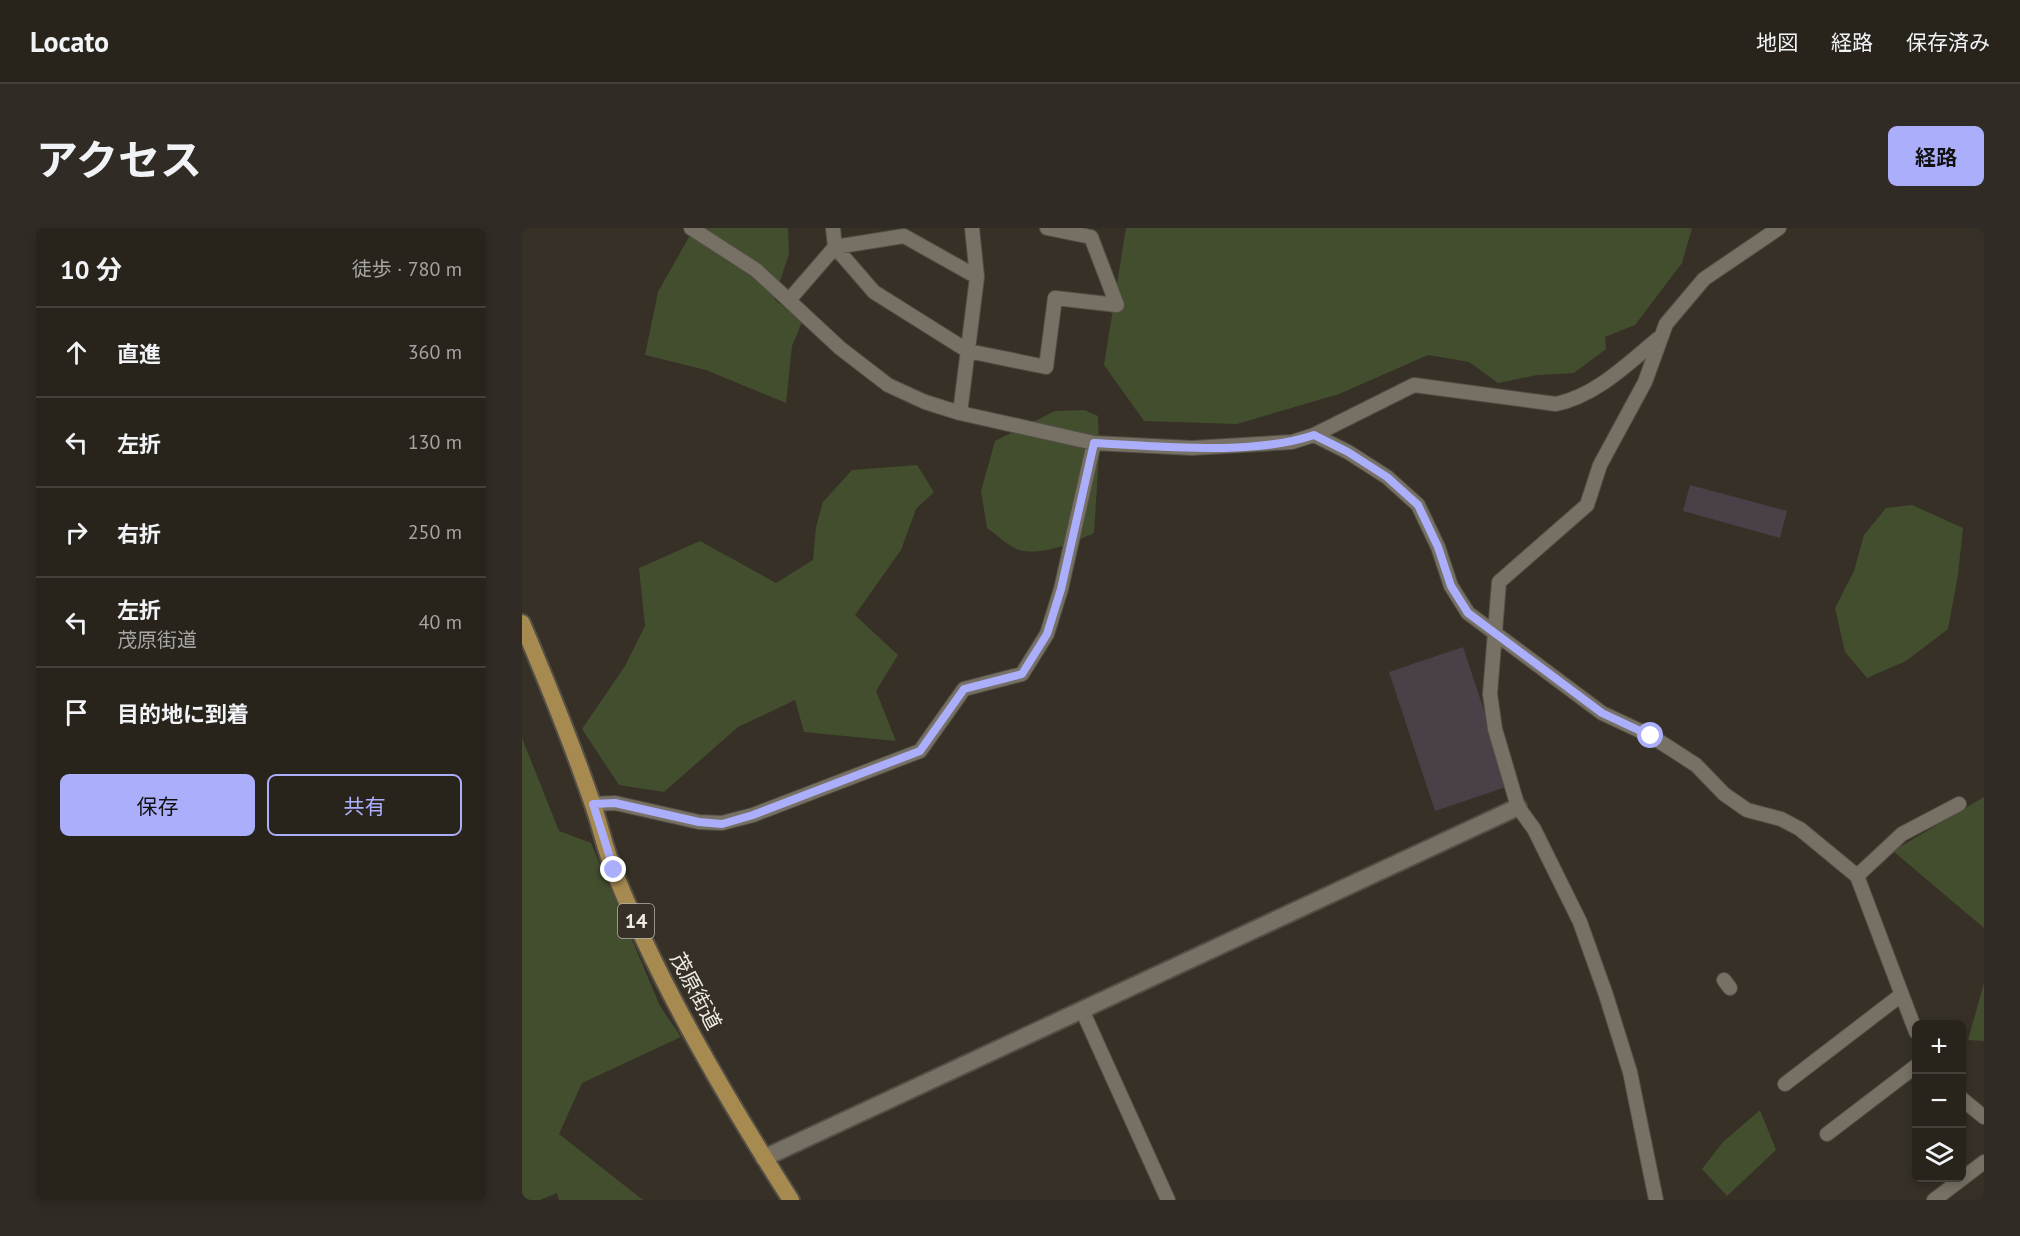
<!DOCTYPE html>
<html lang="ja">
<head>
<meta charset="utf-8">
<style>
	:root { --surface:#28241c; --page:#302c25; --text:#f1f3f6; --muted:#a5a4a3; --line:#44413b; --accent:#abaffb }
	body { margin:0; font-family:"PT Sans","Noto Sans JP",sans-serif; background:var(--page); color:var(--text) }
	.controls { position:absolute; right:18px; bottom:18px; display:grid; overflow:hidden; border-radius:9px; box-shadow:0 3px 9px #0003 }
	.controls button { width:54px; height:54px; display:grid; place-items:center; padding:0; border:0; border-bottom:2px solid var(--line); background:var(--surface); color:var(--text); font:30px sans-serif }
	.stop { position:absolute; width:18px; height:18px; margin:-14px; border:4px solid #abaffb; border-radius:50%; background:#fff }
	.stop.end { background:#abaffb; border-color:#fff; box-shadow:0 2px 6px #0008 }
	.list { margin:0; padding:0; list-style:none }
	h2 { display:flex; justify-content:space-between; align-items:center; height:78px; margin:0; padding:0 24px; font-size:26px }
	h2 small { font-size:20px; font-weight:400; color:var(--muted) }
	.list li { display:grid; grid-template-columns:39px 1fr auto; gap:18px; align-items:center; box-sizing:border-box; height:90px; padding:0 24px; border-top:2px solid var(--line) }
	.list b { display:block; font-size:22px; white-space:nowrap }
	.list p { margin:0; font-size:20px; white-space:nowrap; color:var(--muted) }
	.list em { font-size:20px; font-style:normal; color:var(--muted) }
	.actions { display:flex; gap:12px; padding:18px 24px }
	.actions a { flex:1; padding:14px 0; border:2px solid var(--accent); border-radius:9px; text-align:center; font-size:21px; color:var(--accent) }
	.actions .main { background:var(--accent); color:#111 }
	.icon { flex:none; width:33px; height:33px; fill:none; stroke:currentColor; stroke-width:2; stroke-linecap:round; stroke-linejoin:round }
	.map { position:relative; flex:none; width:1462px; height:972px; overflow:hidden; border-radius:9px }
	header { display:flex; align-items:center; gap:36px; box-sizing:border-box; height:84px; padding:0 30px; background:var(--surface); border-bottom:2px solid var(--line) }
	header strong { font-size:28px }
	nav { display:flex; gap:33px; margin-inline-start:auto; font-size:21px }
	.intro { display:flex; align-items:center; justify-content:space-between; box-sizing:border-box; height:144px; padding:0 36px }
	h1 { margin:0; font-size:42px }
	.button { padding:15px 27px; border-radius:9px; background:var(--accent); color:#111; font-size:21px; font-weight:700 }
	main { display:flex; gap:36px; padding:0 36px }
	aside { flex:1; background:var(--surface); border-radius:9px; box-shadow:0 3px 9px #0003 }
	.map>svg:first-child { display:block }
</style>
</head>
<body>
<header>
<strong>Locato</strong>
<nav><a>地図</a><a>経路</a><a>保存済み</a></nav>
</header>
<div class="intro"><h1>アクセス</h1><a class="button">経路</a></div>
<main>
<aside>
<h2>10 分<small>徒歩 · 780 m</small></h2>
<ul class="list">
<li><svg class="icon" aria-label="ahead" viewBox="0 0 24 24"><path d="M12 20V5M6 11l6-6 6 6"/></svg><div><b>直進</b></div><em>360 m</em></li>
<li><svg class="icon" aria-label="left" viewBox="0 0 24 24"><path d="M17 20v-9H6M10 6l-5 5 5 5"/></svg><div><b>左折</b></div><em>130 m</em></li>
<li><svg class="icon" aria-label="right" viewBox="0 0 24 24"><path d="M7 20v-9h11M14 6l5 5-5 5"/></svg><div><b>右折</b></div><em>250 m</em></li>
<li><svg class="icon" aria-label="left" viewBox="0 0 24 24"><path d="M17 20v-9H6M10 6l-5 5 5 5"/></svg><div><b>左折</b><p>茂原街道</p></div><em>40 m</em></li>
<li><svg class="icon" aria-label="arrive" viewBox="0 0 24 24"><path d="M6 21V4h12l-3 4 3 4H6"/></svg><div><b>目的地に到着</b></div></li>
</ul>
<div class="actions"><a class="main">保存</a><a>共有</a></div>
</aside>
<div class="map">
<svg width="1462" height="972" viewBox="0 0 1462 972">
	<rect width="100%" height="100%" fill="#363026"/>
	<!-- green -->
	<path fill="#434e2e" d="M172 0H266L267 26 252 71 280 94 270 118 264 175 184 142 123 127 136 64Z
		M604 0H1170L1160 35 1113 97 1083 109 1084 121 1052 145 1015 147 976 155 947 134 906 127 817 166 715 196 622 193 582 137Z
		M562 182 576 188 577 227 572 305C550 315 522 328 497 322 487 319 474 306 465 300L459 263 473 213 533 183Z
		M395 237 412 264 394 281 379 322 333 387 376 427 354 463 374 513 282 504 273 472 216 499 142 564 97 557 60 501 103 438 123 398 117 340 178 313 254 355 291 332 294 299 301 274 330 242Z
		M1390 277 1441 300 1436 347 1426 401 1384 433 1345 450 1323 424 1313 380 1332 343 1342 307 1364 280Z
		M0 510 37 603 69 615 138 778 159 809 60 855 37 906 121 972H37L35 965 18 972H0Z
		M1462 569V700L1371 623Z
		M1462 755V813L1446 812Z
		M1238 882 1254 922 1205 968 1180 941 1201 914Z"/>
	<!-- building -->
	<path fill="#4a4048" d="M1168 257 1265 283 1258 310 1161 283Z
		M941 419 987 558 913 583 867 444Z"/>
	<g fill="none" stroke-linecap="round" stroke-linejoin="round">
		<defs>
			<path id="minor" d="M169 0 234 42 318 120 366 157 403 174 438 185 572 215 670 220 770 214 792 207 892 157 1034 176C1075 167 1105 136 1137 110
				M311 0 313 19 352 64 446 123 524 139 533 70 595 77 569 9 525 0
				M267 72 313 19 382 8 455 49
				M438 185 455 49 450 0
				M792 207 826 224 865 249 896 277 916 319 929 358 946 385 1080 485 1129 508 1174 537 1202 566 1225 582 1259 591 1278 601 1335 648 1394 804
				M71 576 93 575 177 594 200 595 231 587 398 523 442 461 500 446 525 406 539 361 572 215
				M1335 648 1380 606 1437 576
				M1202 752 1208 760
				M560 782 646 972
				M1263 856 1379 767
				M1440 871 1462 889
				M1305 906 1394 838
				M1134 972 1108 844 1084 767 1058 694 1012 601 996 579 973 501 968 466 977 354 1065 277 1078 237 1123 154 1144 96 1182 51 1257 0
				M1412 972 1462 934"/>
			<path id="tertiary" d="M242 930 996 579"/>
			<path id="primary" d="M0 395C25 454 49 513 70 574 78 596 83 621 92 643 137 756 204 870 269 972"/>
		</defs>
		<!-- minor casing -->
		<use href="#minor" stroke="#534f46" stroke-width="16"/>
		<!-- tertiary casing -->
		<use href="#tertiary" stroke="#534f46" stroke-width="20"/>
		<!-- primary casing -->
		<use href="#primary" stroke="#534f46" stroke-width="20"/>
		<!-- minor -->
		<use href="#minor" stroke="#777064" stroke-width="14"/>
		<!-- tertiary -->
		<use href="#tertiary" stroke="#777064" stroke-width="16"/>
		<!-- primary -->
		<use href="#primary" stroke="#a68a50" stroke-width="16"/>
	</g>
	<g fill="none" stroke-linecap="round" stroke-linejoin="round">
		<!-- route -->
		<path stroke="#abaffb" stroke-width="8" d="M92 642 71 576 93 575 177 594 200 596 231 587 398 523 442 461 500 446 525 406 539 361 572 215C637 218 730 228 792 207L826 224 865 249 896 277 916 319 929 358 946 385 1080 485 1129 508"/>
	</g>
	<g text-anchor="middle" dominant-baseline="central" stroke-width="6" stroke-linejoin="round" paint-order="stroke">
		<!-- shield labels -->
		<rect fill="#363026" stroke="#b7b2ab" stroke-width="1.5" x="96" y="676" width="36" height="34" rx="4.5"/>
		<g font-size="20" font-weight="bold" fill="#eeeae4">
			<text x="114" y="693">14</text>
		</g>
		<!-- street labels -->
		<g font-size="21" fill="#eeeae4" stroke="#363026">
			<text transform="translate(174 763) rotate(62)">茂原街道</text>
		</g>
	</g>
</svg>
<div class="controls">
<button>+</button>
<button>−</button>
<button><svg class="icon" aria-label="layers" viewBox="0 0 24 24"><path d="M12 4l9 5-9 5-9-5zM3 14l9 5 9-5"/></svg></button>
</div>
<div class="stop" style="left:1129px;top:508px"></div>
<div class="stop end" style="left:92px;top:642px"></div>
</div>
</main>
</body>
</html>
